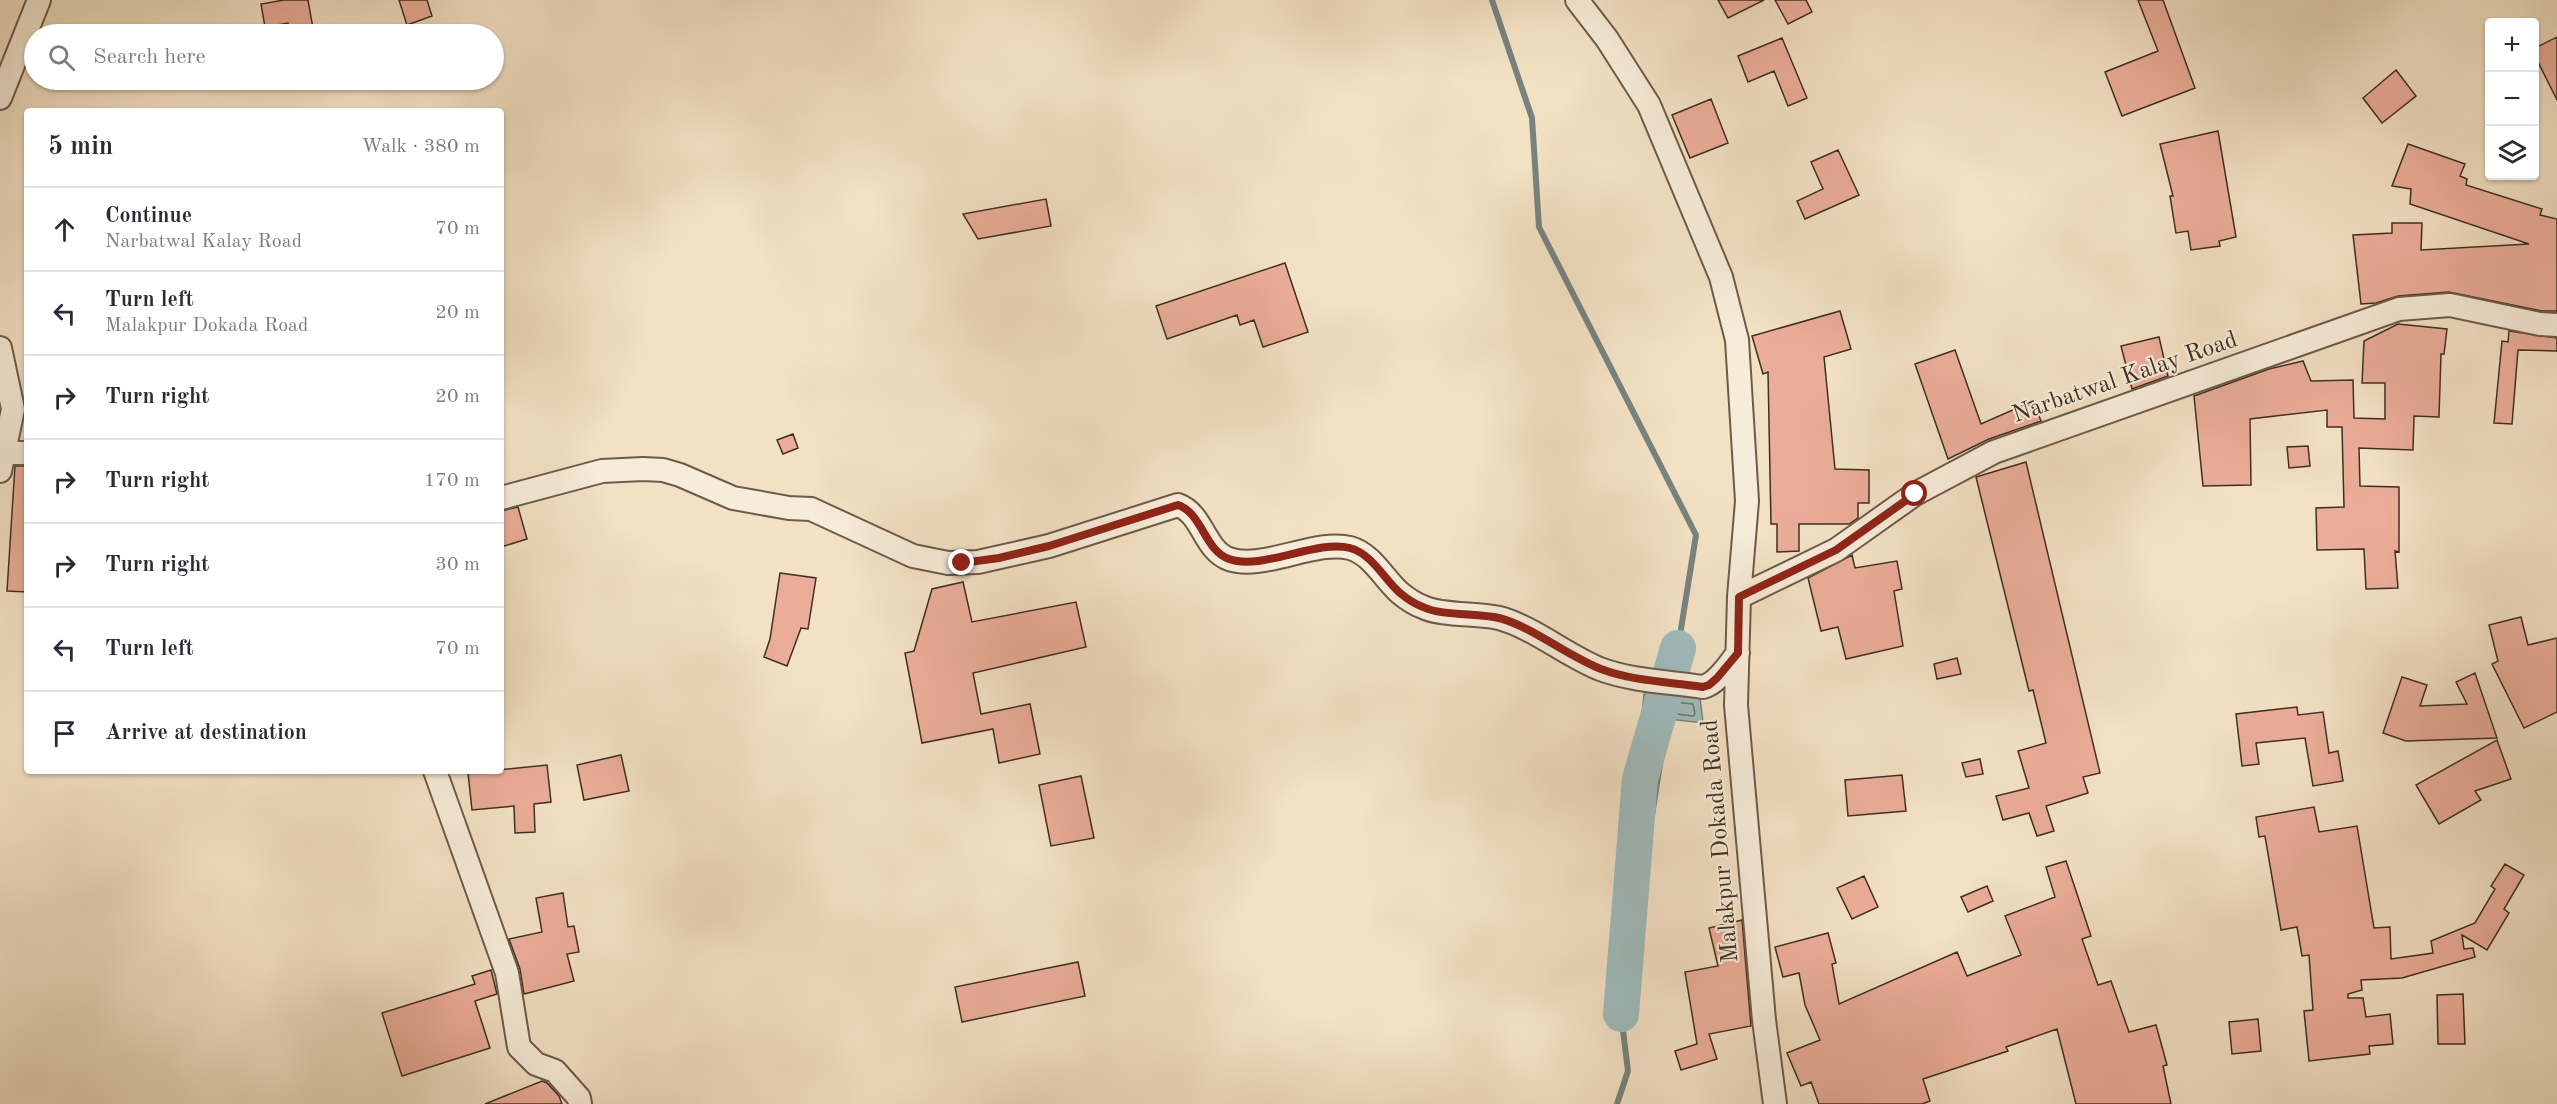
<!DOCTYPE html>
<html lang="en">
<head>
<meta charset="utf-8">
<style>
	:root { --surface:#fff; --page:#f2f2f3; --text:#2b2b33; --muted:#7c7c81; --line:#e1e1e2 }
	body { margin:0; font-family:"Old Standard TT",serif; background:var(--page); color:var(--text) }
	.controls { position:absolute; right:18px; top:18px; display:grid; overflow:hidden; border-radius:6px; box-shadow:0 2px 4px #0004 }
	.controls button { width:54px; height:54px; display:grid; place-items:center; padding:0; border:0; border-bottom:2px solid var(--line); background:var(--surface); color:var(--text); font:30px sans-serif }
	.stop { position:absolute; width:18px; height:18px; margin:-14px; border:4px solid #8f2418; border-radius:50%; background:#fff }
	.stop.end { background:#8f2418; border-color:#fff; box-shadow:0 2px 6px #0008 }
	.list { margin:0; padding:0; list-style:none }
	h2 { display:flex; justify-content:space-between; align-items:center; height:78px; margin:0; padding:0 24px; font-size:26px }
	h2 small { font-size:20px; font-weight:400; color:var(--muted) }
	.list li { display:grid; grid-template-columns:39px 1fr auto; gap:18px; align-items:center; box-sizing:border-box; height:84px; padding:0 24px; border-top:2px solid var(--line) }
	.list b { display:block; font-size:22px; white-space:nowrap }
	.list p { margin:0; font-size:20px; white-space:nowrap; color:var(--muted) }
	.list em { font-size:20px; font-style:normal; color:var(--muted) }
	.icon { flex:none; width:33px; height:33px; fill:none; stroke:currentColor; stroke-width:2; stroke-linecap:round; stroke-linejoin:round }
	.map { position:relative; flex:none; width:2557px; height:1104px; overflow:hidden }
	.search { position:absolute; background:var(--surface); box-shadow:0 2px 4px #0004; left:24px; top:24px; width:480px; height:66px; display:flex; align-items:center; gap:15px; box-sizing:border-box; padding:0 21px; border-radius:33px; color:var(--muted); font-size:22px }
	.panel { position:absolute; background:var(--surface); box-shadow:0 2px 4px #0004; left:24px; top:108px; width:480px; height:666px; border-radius:6px }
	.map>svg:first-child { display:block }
</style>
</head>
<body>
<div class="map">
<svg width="2557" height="1104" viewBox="0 0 2557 1104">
	<rect width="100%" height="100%" fill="#f3e1c4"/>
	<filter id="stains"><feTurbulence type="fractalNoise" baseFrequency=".00333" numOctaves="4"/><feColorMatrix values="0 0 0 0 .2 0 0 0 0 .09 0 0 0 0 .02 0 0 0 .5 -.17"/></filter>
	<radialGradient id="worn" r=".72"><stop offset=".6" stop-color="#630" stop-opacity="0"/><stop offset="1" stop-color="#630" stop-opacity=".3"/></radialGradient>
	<!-- water -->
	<path fill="#9ebbbd" stroke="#78837f" stroke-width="1.5" d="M1644 694 1700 698 1703 723 1642 716Z"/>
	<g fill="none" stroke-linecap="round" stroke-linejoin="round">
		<!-- shore -->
		<path stroke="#6f7470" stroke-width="1.5" d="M1652 700 1693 704 1695 714 1693 716 1651 711 1649 703Z"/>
		<!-- stream -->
		<path stroke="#78837f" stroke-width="6" d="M1492 0 1532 118 1539 227 1696 535 1673 679
			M1617 1104 1628 1071 1621 1014 1668 713"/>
		<!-- river -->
		<path stroke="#9ebbbd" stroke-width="36" d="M1621 1014 1640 779 1678 648"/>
	</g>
	<!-- building -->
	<path fill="#ebad99" stroke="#402e22" stroke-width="1.5" d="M284 0H308L314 34H290L288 23 265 27 261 4Z
		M399 0H427L432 16 407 25Z
		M1718 0H1764L1728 18Z
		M1775 0H1806L1812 12 1788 24Z
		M2138 0H2163L2195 88 2122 116 2105 72 2158 51Z
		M2557 37V100L2535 56V48Z
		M1782 38 1807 98 1788 106 1774 71 1748 82 1738 56Z
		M2396 70 2416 96 2382 123 2363 98Z
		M1711 99 1728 143 1690 158 1672 115Z
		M2218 131 2236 237 2219 241 2220 246 2191 250 2188 231 2176 233 2170 196H2173L2160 144Z
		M2408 144 2465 164 2460 176 2467 179 2466 185 2542 209 2540 215 2557 219V311H2542L2449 292 2398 296 2376 303 2361 304 2353 235 2392 233V223H2422L2421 250 2529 244 2410 204 2411 189 2392 186Z
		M1838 150 1859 195 1805 219 1797 201 1823 189 1811 162Z
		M1046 199 1051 226 978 239 963 214Z
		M1285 263 1308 332 1263 347 1254 320 1240 325 1237 315 1167 339 1156 306Z
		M1840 311 1851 349 1824 357 1835 469 1869 470V503H1858V518L1849 524H1799V551L1777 552V524H1771L1768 372 1763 374 1752 336Z
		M2398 324 2447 329 2444 354H2441L2439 417 2414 416 2413 450 2359 448 2360 486 2399 487V552L2395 551 2398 588 2366 589 2364 549 2317 550 2316 508 2344 507 2342 427H2327V410L2250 419 2251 485 2203 486 2194 396 2269 369 2303 361 2311 381 2353 380 2354 418 2385 419V383H2362L2364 341Z
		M2509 331 2557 338V351L2518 350 2512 424 2494 423 2502 341 2508 342Z
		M2159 337 2168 376 2132 389 2121 346Z
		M1955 350 1981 424 2033 401 2041 421 1989 439 1948 459 1915 364Z
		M793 434 798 448 783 454 777 440Z
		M2308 446 2310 466 2289 468 2287 447Z
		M2026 462 2100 773 2083 777 2088 793 2046 806 2054 831 2037 836 2029 813 2003 820 1996 796 2029 788 2018 751 2046 743 2033 690 2029 691 1976 477Z
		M15 466H27V592L7 591Z
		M518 507 527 539 501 547V511Z
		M1852 555 1855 568 1897 561 1902 589 1894 591 1903 646 1846 659 1838 627 1821 631 1808 578Z
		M780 573 816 578 808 629 801 628 787 666 764 657 770 639Z
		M963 582 972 622 1076 602 1086 647 973 673 981 714 1030 704 1040 754 999 763 993 729 922 743 905 653 914 651 932 589Z
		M2521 617 2528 645 2557 638V712L2524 728 2492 664 2498 661 2489 625Z
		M1957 658 1961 674 1937 679 1934 664Z
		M2475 673 2497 738 2406 741 2383 733 2402 677 2427 685 2420 706 2467 704 2456 682Z
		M2297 707 2298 715 2323 712 2329 753 2338 751 2343 781 2313 786 2305 738 2256 743 2259 764 2242 766 2236 714Z
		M2497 740 2511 779 2475 791 2481 800 2439 824 2416 785Z
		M621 755 629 791 584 800 577 765Z
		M1980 759 1983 774 1966 777 1962 763Z
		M547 765 551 802 534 804 535 832 515 833 514 806 472 810 468 773Z
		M1902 775 1906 811 1848 816 1845 780Z
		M1081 776 1094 838 1051 846 1039 785Z
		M2314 807 2319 832 2357 826 2374 928 2390 927 2391 959 2433 953 2431 941 2475 923 2495 889 2491 886 2505 864 2524 875 2504 909 2509 913 2487 950 2462 935 2464 949 2473 948 2475 957 2402 978 2361 980 2362 990 2348 994V998H2363L2366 1017 2390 1014 2393 1044 2369 1046 2370 1054 2309 1061 2304 1011 2313 1010 2309 955 2302 956 2297 927 2281 930 2265 836 2259 837 2256 817Z
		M2066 861 2091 936 2082 939 2098 985 2111 981 2129 1032 2156 1025 2167 1065 2163 1066 2171 1104H2076L2057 1029 2006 1047 2008 1051 1923 1079 1930 1101 1922 1104H1819L1811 1082 1801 1086 1787 1053 1820 1040 1805 1005 1799 973 1783 977 1775 947 1828 933 1836 963 1832 964 1839 1004 1957 952 1967 976 2021 955 2005 916 2055 897 2046 867Z
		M1864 876 1878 907 1852 919 1837 888Z
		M1987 886 1993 901 1968 912 1961 897Z
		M563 893 568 927 574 926 579 952 567 954 574 981 524 994 520 969 509 939 542 932 536 898Z
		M1742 920 1751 1026 1709 1034 1717 1059 1681 1070 1675 1051 1697 1044 1685 972 1718 966 1709 928Z
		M1078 962 1085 996 962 1022 955 987Z
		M491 970 497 994 475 1001 490 1048 402 1076 382 1013 475 984 472 976Z
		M2463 994 2465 1044H2438L2437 995Z
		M2258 1019 2261 1051 2232 1054 2229 1022Z
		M542 1081 547 1083 559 1096 562 1104H485Z"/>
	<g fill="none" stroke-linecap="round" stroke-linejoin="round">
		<defs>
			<path id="minor" d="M1577 0 1607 39 1649 105 1721 277 1737 340 1747 501 1739 597 1736 705 1764 1020 1775 1104
				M0 98 39 0
				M0 348 13 409 0 471
				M4 453H27
				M501 498 602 471 643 469 663 470 680 475 733 498 789 508 811 509 913 556 948 563 978 562 1049 546 1178 505C1203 514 1204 550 1229 559 1262 571 1316 539 1350 548 1372 554 1384 579 1400 593 1406 598 1415 604 1423 607 1441 616 1478 613 1499 618 1531 626 1569 657 1600 669 1632 681 1670 682 1703 687 1718 683 1729 664 1738 653
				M1739 597 1836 550 1915 494 1994 452 2399 309 2450 305 2540 324 2557 325
				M435 771 507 973 519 1047 536 1064 555 1071 579 1098 580 1104"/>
		</defs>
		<!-- minor casing -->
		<use href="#minor" stroke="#6d5b4a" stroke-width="26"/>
		<!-- minor -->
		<use href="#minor" stroke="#f7ecd9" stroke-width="22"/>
	</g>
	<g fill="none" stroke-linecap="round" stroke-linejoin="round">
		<!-- route -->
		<path stroke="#8f2418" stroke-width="8" d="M962 563 999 558 1049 546 1178 505C1203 514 1204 550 1229 559 1262 571 1316 539 1350 548 1372 554 1384 579 1400 593 1406 598 1415 604 1423 607 1441 616 1478 613 1499 618 1531 626 1569 657 1601 669 1632 681 1670 682 1703 687L1709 685 1717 678 1738 653 1739 597 1836 550 1915 494"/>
	</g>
	<g text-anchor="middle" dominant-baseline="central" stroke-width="4.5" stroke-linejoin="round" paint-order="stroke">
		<!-- street labels -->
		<g font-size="24" fill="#402e22" stroke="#f7ecd9">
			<text transform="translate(2125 378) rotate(-19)">Narbatwal Kalay Road</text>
			<text transform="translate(1721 841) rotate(-95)">Malakpur Dokada Road</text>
		</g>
	</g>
	<rect width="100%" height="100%" filter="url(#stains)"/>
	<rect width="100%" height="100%" fill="url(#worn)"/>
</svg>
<div class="controls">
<button>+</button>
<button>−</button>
<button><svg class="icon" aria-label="layers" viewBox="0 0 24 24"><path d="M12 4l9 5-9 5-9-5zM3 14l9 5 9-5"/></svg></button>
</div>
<div class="stop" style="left:1915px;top:494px"></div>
<div class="stop end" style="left:962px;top:563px"></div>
<div class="search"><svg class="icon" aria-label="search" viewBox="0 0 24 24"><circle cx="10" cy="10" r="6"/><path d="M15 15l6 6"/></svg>Search here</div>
<section class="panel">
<h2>5 min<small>Walk · 380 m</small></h2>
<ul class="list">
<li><svg class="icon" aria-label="ahead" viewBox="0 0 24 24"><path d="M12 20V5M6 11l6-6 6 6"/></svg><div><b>Continue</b><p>Narbatwal Kalay Road</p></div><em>70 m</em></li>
<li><svg class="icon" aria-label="left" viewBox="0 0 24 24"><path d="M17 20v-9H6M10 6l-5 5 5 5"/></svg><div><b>Turn left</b><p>Malakpur Dokada Road</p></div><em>20 m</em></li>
<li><svg class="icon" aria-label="right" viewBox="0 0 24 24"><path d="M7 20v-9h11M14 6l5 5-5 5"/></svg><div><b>Turn right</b></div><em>20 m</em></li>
<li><svg class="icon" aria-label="right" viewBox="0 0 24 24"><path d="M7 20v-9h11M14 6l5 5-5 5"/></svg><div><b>Turn right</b></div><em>170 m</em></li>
<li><svg class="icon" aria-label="right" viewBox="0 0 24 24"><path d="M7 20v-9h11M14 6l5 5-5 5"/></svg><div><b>Turn right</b></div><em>30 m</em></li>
<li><svg class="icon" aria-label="left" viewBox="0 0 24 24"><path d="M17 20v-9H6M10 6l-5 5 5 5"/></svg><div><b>Turn left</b></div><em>70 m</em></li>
<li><svg class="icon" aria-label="arrive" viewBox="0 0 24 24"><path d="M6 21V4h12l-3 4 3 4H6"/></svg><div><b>Arrive at destination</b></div></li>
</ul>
</section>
</div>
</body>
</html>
